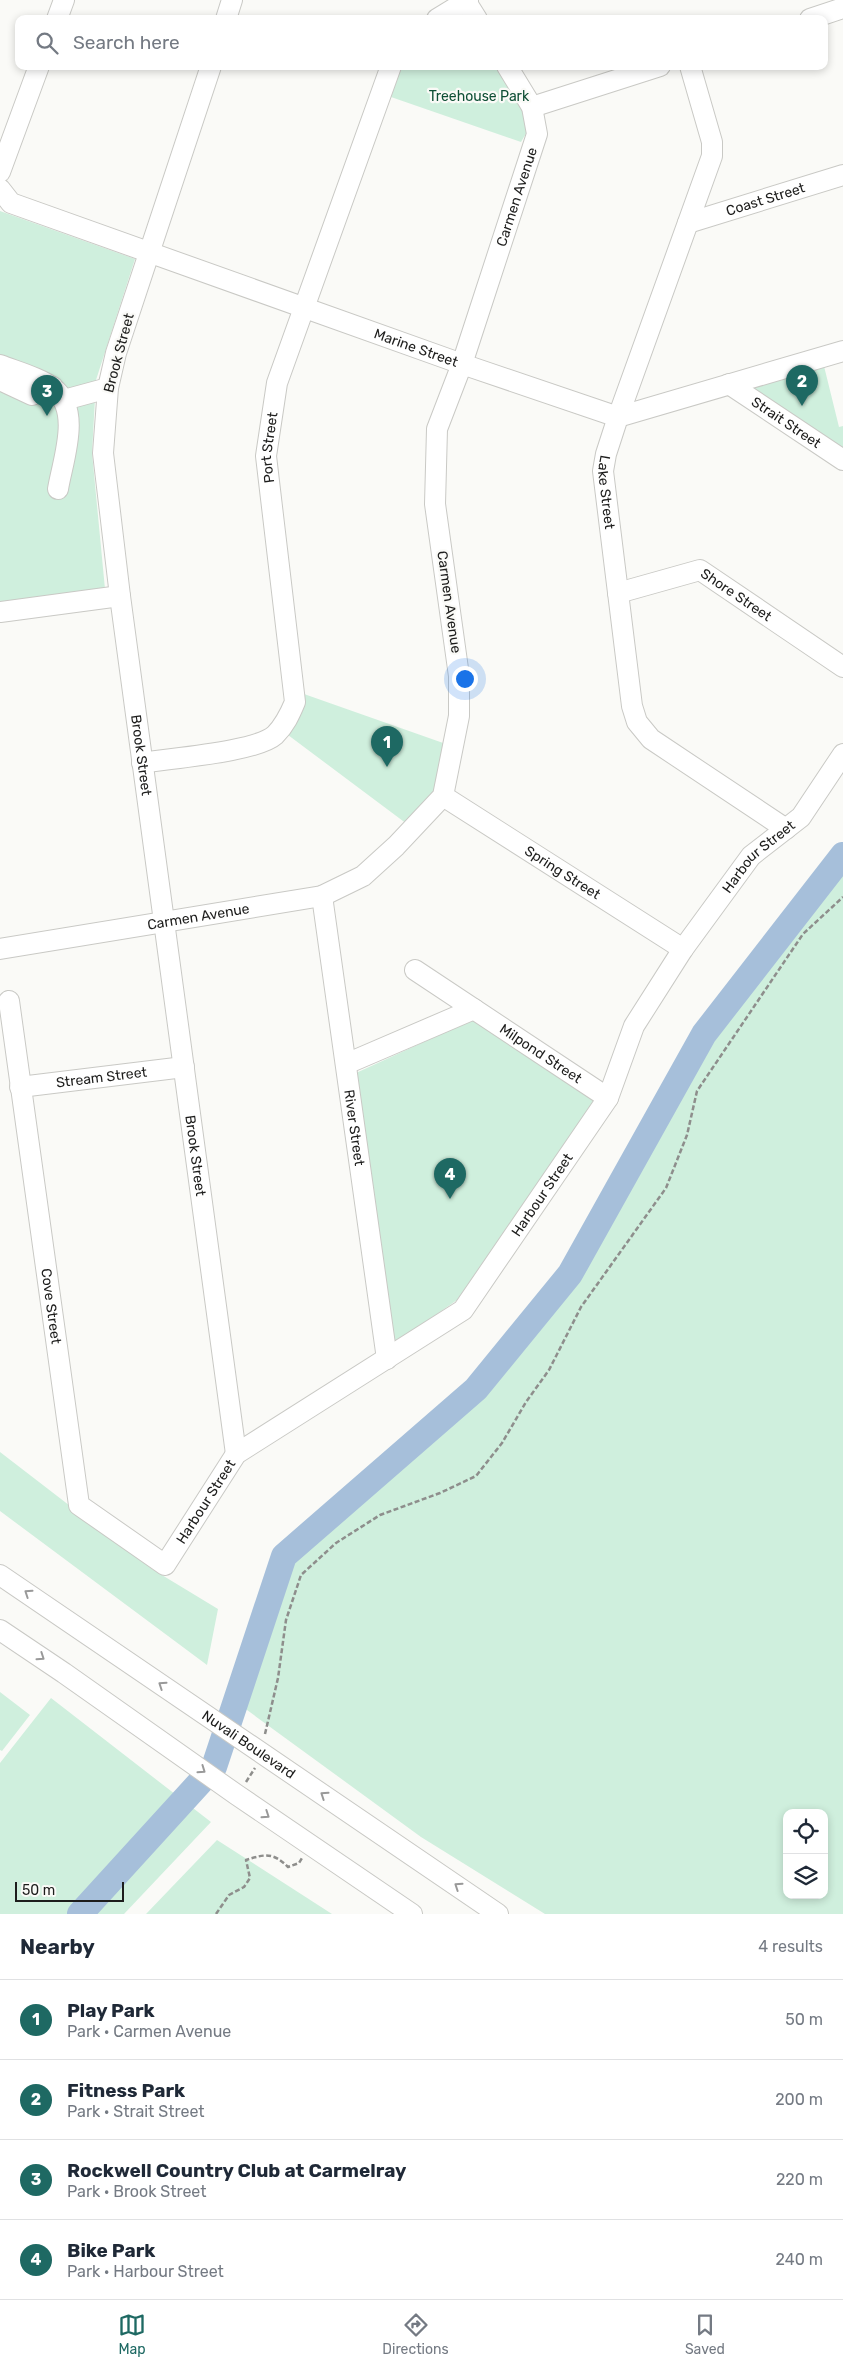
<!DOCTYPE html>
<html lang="en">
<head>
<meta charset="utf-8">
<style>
	:root { --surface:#fff; --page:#f2f2f3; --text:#1f2937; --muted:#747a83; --line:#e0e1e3; --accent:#1e6963 }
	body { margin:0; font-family:Rubik,sans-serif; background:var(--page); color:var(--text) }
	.controls { position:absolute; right:15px; bottom:15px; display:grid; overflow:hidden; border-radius:10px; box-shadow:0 2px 8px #0003 }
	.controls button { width:45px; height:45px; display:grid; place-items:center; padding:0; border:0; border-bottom:1px solid var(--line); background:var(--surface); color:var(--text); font:25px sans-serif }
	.scale { position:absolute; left:15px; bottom:12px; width:109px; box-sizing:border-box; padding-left:5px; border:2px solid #1d1d1c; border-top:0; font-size:14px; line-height:18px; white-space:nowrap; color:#1d1d1c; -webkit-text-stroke:4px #fafaf7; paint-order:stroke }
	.you { position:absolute; left:464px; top:678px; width:18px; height:18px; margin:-12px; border:4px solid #fff; border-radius:50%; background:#1a73e8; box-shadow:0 0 0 8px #1a73e833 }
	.badge { display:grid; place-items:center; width:32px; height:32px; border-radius:50%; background:var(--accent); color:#fff; font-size:16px; font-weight:700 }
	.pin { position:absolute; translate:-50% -41px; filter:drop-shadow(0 1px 2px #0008) }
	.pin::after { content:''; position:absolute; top:26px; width:18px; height:15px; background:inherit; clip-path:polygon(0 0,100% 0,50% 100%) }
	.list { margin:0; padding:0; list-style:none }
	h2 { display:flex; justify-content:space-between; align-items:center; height:65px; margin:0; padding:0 20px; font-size:21px }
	h2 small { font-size:16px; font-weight:400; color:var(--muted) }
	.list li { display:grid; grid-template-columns:32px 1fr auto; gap:15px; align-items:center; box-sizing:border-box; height:80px; padding:0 20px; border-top:1px solid var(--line) }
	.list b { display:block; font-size:19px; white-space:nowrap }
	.list p { margin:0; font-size:16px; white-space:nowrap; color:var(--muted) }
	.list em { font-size:16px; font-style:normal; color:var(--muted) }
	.icon { flex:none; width:28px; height:28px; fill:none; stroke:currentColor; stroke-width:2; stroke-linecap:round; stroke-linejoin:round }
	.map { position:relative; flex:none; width:843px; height:1914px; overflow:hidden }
	.search { position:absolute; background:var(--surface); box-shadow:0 2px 8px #0003; left:15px; right:15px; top:15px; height:55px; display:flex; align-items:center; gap:12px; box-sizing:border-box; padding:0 18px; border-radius:10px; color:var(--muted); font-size:19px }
	.sheet { height:385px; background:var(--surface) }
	nav { display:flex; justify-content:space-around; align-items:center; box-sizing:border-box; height:70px; border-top:1px solid var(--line); background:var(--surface); font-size:14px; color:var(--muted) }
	nav a { display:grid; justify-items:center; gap:2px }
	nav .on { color:var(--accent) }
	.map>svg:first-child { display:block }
</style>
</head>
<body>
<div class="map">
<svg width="843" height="1914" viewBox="0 0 843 1914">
	<rect width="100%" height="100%" fill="#fafaf7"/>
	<!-- green -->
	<path fill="#cfefdd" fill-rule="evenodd" d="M401 66H497L521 107 528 130 521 142 391 97Z
		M0 211 135 259 96 380 92 453 105 589 0 605Z
		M823 362 839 427 843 426V453L739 386Z
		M304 694 446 744 437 791 407 824 288 735Z
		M843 854V1914H545L421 1837 236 1702 284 1556 476 1389 570 1274 704 1034ZM787 1813H824V1895H787Z
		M474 1019 595 1099 457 1300 394 1344 356 1073Z
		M0 1452 152 1569 218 1609 207 1665 0 1511Z
		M0 1692 30 1715 2 1751 0 1750Z
		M51 1698 211 1822 124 1914H0V1763Z
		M217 1840 332 1914H146Z"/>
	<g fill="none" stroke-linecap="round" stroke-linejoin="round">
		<!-- river -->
		<path stroke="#a6bfda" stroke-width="26" d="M80 1914 214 1767 284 1556 476 1389 570 1274 704 1034 843 855"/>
		<defs>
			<g id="minor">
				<path d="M465 0 477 19"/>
				<path d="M57 19 64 0"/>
				<path d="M226 19 232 0"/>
				<path d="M437 19 468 0"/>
				<path d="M810 19 843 8"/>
				<path id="s1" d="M211 66 116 353 108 388 103 453 120 596 236 1454"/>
				<path id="s2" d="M690 66 712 142V156L618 417 606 454 603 471 632 706 637 722 651 739 786 829"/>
				<path d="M532 107 660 66"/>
				<path d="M0 172 39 66"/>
				<path id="s3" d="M0 189 11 203 462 364 618 417 843 351"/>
				<path id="s4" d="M688 223 843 175"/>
				<path d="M0 365C15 371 41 378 53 388 82 410 63 459 58 489"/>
				<path d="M0 380 32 395 53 387"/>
				<path id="s5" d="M729 384 843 460"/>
				<path d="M64 400 108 388"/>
				<path id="s6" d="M618 593 700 570 843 667"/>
				<path d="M0 612 120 596"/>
				<path id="s7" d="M142 763C171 758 256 752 275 735 285 725 290 714 295 702L266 456 277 383 391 66"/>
				<path id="s8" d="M443 796 683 949"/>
				<path id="s9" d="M322 896 387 1359"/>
				<path id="s10" d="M0 949 322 896 363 876 396 846 443 796 459 716V676L435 504 437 429 462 364 537 134 532 107 507 66"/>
				<path id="s11" d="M415 970 608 1098"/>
				<path id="s12" d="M9 1001 79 1505 165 1565 236 1454 463 1310 608 1098 634 1026 683 949 751 856 801 817 843 754"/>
				<path d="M346 1064 474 1009"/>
				<path id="s13" d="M20 1087 184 1067"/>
				<path id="s14" d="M0 1575 498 1914"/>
				<path d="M0 1630 64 1673 237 1795 412 1914"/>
			</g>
		</defs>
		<!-- minor casing -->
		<use href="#minor" stroke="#c9c9c5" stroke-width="22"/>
		<!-- path -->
		<path stroke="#8e8e8c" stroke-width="2.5" stroke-dasharray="5 2.5" stroke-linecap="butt" d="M265 1734 278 1678 286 1620 301 1575 336 1543 380 1515 440 1493 476 1476 502 1443 526 1402 549 1370 581 1307 666 1188 687 1135 697 1091 803 934 843 897
			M246 1782 255 1768
			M216 1914 229 1895 244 1887 250 1878 246 1860C265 1854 273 1852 288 1867L299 1863 302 1858"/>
		<!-- minor -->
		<use href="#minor" stroke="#fff" stroke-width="20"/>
	</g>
	<!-- one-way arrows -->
	<defs><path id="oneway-chevron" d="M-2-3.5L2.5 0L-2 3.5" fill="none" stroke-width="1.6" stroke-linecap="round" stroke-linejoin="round" transform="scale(1.25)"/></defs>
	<g stroke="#999">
		<use href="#oneway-chevron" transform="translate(28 1593) rotate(-146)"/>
		<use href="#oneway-chevron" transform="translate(41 1657) rotate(34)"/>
		<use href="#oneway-chevron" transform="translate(162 1685) rotate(-146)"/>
		<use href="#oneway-chevron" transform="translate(202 1770) rotate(35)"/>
		<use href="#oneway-chevron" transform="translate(324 1795) rotate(-146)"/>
		<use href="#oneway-chevron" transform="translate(266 1815) rotate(34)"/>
		<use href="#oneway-chevron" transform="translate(458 1886) rotate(-146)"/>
	</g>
	<g text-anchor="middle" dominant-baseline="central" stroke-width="4.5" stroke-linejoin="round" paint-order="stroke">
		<!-- park labels -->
		<g font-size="14" fill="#0e4f35" stroke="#fafaf7">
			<text x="479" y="96">Treehouse Park</text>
		</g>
		<!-- street labels -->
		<g font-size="14" fill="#1d1d1c" stroke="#fafaf7">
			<text stroke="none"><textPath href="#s10" startOffset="1101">Carmen Avenue</textPath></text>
			<text stroke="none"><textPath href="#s4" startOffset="81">Coast Street</textPath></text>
			<text stroke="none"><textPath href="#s3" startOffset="448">Marine Street</textPath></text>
			<text transform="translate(119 353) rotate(-75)">Brook Street</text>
			<text stroke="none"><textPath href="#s5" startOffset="69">Strait Street</textPath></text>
			<text stroke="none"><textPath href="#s7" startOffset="432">Port Street</textPath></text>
			<text stroke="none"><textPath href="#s2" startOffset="448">Lake Street</textPath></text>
			<text stroke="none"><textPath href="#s6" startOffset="129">Shore Street</textPath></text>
			<text transform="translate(449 602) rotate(82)">Carmen Avenue</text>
			<text stroke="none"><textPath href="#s1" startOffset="708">Brook Street</textPath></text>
			<text stroke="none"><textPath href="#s12" startOffset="1559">Harbour Street</textPath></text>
			<text stroke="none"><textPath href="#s8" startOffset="142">Spring Street</textPath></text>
			<text stroke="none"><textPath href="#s10" startOffset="201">Carmen Avenue</textPath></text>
			<text stroke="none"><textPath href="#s11" startOffset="151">Milpond Street</textPath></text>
			<text stroke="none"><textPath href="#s13" startOffset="82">Stream Street</textPath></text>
			<text stroke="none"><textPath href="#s9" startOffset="234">River Street</textPath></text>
			<text stroke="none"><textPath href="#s1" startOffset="1112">Brook Street</textPath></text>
			<text stroke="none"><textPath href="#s12" startOffset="1154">Harbour Street</textPath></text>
			<text stroke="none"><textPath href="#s12" startOffset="308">Cove Street</textPath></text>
			<text stroke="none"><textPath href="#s12" startOffset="689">Harbour Street</textPath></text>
			<text stroke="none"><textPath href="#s14" startOffset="301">Nuvali Boulevard</textPath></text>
		</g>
	</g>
</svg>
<div class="controls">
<button><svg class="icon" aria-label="locate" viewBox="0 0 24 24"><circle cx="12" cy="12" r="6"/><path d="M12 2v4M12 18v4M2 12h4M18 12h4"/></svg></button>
<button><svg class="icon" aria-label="layers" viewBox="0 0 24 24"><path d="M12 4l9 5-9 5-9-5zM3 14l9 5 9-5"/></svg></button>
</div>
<div class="scale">50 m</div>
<div class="you"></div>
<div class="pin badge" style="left:387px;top:767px">1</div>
<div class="pin badge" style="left:802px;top:406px">2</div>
<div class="pin badge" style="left:47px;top:416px">3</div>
<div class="pin badge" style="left:450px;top:1199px">4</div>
<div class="search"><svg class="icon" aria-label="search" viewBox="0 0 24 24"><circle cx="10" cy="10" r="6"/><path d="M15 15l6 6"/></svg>Search here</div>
</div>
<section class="sheet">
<h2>Nearby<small>4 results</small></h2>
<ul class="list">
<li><span class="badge">1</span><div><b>Play Park</b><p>Park · Carmen Avenue</p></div><em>50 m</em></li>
<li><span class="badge">2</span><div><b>Fitness Park</b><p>Park · Strait Street</p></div><em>200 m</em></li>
<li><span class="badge">3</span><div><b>Rockwell Country Club at Carmelray</b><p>Park · Brook Street</p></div><em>220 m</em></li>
<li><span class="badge">4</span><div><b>Bike Park</b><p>Park · Harbour Street</p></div><em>240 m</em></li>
</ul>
</section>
<nav>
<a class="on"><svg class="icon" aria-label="map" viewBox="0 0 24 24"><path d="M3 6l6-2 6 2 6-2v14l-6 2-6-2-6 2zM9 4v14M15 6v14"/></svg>Map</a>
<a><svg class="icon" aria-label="directions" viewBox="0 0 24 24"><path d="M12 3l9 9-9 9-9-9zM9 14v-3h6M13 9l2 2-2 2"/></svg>Directions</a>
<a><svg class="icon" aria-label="saved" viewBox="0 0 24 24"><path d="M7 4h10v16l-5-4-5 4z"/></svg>Saved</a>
</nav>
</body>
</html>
